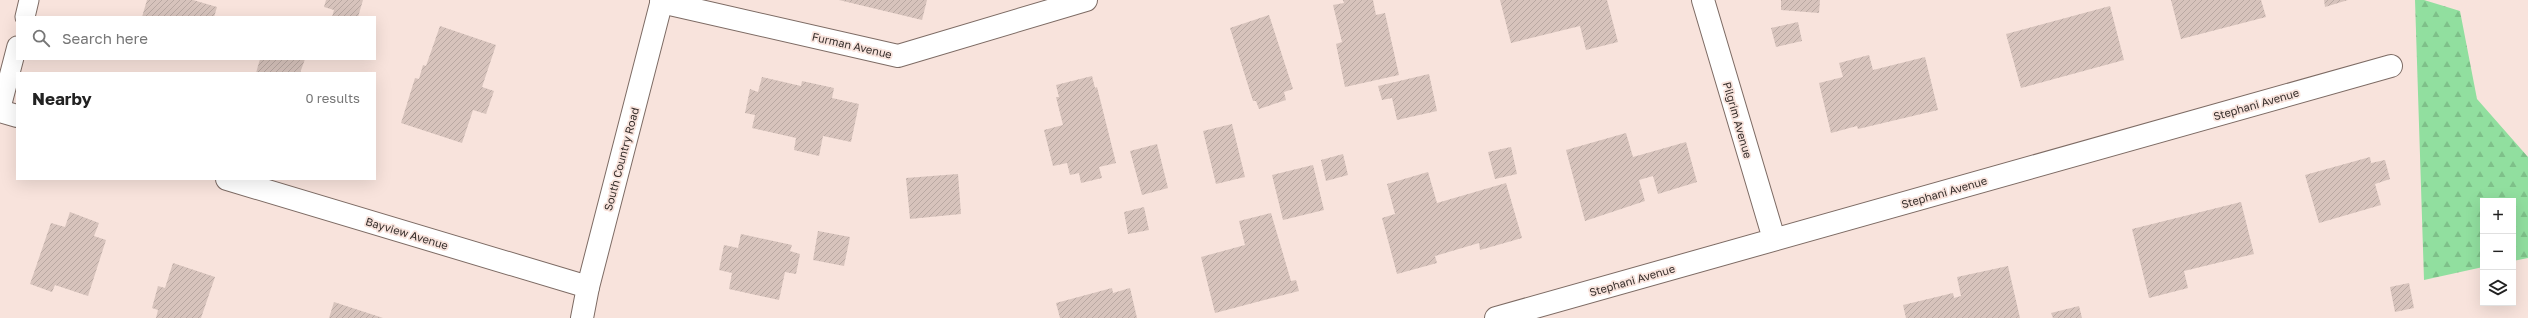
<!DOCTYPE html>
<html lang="en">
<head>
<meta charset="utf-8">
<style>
	:root { --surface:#fff; --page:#f6f6f6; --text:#222; --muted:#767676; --line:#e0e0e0 }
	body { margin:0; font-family:"Golos Text",sans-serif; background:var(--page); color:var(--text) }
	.controls { position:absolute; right:12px; bottom:12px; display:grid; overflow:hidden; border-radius:0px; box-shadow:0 4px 16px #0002 }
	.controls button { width:36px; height:36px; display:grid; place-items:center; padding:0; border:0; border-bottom:1px solid var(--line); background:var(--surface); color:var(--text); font:20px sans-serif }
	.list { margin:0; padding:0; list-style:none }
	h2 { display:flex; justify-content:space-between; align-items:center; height:52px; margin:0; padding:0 16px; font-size:17px }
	h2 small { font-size:13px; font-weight:400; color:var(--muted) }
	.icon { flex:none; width:22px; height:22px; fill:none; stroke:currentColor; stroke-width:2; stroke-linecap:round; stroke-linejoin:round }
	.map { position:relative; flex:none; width:2528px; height:318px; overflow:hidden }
	.search { position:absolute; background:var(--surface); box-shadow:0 4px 16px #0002; left:16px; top:16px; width:360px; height:44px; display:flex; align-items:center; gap:10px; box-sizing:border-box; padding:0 14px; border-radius:0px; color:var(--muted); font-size:15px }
	.panel { position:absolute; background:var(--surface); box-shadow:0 4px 16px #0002; left:16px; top:72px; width:360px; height:108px; border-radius:0px }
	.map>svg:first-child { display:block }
</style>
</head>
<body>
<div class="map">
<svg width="2528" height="318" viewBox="0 0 2528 318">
	<defs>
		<pattern id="forest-firs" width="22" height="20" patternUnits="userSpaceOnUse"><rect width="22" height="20" fill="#91df9f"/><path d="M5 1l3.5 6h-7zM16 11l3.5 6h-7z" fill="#7ec089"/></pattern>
		<pattern id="building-hatch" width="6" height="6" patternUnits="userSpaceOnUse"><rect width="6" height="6" fill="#d7c3bc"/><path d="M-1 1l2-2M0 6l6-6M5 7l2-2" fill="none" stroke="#b9a8a2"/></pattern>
	</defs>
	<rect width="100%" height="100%" fill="#f8e3dc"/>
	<!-- forest -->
	<path fill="url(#forest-firs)" d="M2415 0H2424L2460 11 2477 99 2528 157V258L2513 261V201H2483V267L2424 280Z"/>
	<!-- building -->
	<path fill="url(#building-hatch)" d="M147 0H193L217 7 214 17H142Z
		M326 0H363L358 17H332L334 10 324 7Z
		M839 0H927L922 20Z
		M1343 0H1373L1376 15 1385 13 1399 75 1345 87 1336 44 1342 42 1333 5 1344 3Z
		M1500 0H1607L1618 42 1586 50 1580 26 1511 43Z
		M1781 0H1820L1819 13 1781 10Z
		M2171 0H2261L2266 17 2181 39Z
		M2324 0H2348L2325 7Z
		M2110 6 2124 60 2021 88 2006 34Z
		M1269 15 1293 89 1284 92 1286 100 1259 109 1256 101H1253L1230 28Z
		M1798 22 1802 41 1776 47 1771 28Z
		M440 26 496 45 482 87 494 91 486 114 473 110 462 143 401 123 415 78 419 79 423 65 426 66Z
		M1869 55 1873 70 1925 57 1938 110 1858 129 1857 126 1831 133 1819 83 1843 77 1839 63Z
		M260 59H305L300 73H256Z
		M1429 74 1437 111 1397 120 1392 98 1382 100 1378 86Z
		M1092 76 1095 88 1097 87 1116 163 1099 167 1102 178 1081 183 1079 173 1070 175 1067 163 1053 166 1044 130 1063 125 1056 97H1059L1056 85Z
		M762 77 801 86 802 81 834 88 832 98 859 104 851 142 823 136 819 156 794 150 796 138 752 128 755 115 745 113 750 89 758 92Z
		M1232 124 1245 177 1216 184 1203 131Z
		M1626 133 1633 157 1686 142 1697 182 1658 194 1653 176 1639 180 1645 201 1585 221 1566 150Z
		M1157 144 1168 188 1142 195 1130 151Z
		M1511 147 1517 174 1495 179 1488 152Z
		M1343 154 1348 175 1326 181 1321 160Z
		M2370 157 2371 163 2385 160 2390 179 2375 184 2381 205 2319 223 2305 175Z
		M1313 165 1324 210 1283 220 1272 175Z
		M1428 172 1437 203 1506 183 1522 238 1480 250 1479 243 1435 256 1437 263 1397 274 1382 218 1395 214 1387 184Z
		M958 174 961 214 910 219 906 178Z
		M2241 202 2254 254 2184 271 2188 288 2149 298 2132 229Z
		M1144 207 1149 230 1128 234 1124 212Z
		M70 212 99 223 94 236 106 240 88 296 55 285 52 292 30 284 51 223 65 227Z
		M1271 213 1291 281 1296 280 1299 291 1215 313 1201 257 1245 245 1239 221Z
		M818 231 850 237 844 266 813 260Z
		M741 234 792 245 790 251 800 254 796 274 785 272 779 300 729 289 732 273 719 270 724 245 738 248Z
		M173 263 215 277 201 318H156L158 310 152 308 158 286 165 288Z
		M2008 266 2020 318H1906L1903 305 1953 293 1954 298 1961 296 1957 277Z
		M2409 283 2414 308 2395 312 2390 287Z
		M1112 288 1113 293 1130 288 1137 318H1060L1056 303Z
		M334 302 383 318H329Z
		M2079 306 2082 318H2053L2051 313Z"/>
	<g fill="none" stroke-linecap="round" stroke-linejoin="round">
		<defs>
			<path id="lane" d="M25 17 29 0
				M0 111 17 46"/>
			<path id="street" d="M1703 0 1774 239
				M661 2 898 56 1086 0
				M0 111 17 116
				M227 179 588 287
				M1496 318 2391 66"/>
			<path id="secondary" d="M582 318 588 287 662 0"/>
		</defs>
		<!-- lane casing -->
		<use href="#lane" stroke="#7d6b64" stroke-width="21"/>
		<!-- street casing -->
		<use href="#street" stroke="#7d6b64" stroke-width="24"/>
		<!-- secondary casing -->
		<use href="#secondary" stroke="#7d6b64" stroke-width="24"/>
		<!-- lane -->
		<use href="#lane" stroke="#fff" stroke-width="19"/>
		<!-- street -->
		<use href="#street" stroke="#fff" stroke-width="22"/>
		<!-- secondary -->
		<use href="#secondary" stroke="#fff" stroke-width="22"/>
	</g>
	<g text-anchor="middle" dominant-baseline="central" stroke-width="3.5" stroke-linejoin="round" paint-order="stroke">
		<!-- street labels -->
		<g font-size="11" fill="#362e2b" stroke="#f8e3dc">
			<text transform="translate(852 45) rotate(13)">Furman Avenue</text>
			<text transform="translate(2256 104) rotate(-16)">Stephani Avenue</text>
			<text transform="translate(1738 120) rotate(74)">Pilgrim Avenue</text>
			<text transform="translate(621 159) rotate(-75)">South Country Road</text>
			<text transform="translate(1944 192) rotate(-16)">Stephani Avenue</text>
			<text transform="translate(407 233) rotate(17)">Bayview Avenue</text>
			<text transform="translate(1632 280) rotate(-16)">Stephani Avenue</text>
		</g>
	</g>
</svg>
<div class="controls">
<button>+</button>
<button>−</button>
<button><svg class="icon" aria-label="layers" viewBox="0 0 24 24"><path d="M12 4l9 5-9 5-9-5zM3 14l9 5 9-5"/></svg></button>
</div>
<div class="search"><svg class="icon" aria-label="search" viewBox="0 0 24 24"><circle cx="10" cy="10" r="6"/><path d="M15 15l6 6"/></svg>Search here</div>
<section class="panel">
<h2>Nearby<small>0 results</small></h2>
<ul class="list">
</ul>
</section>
</div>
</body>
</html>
